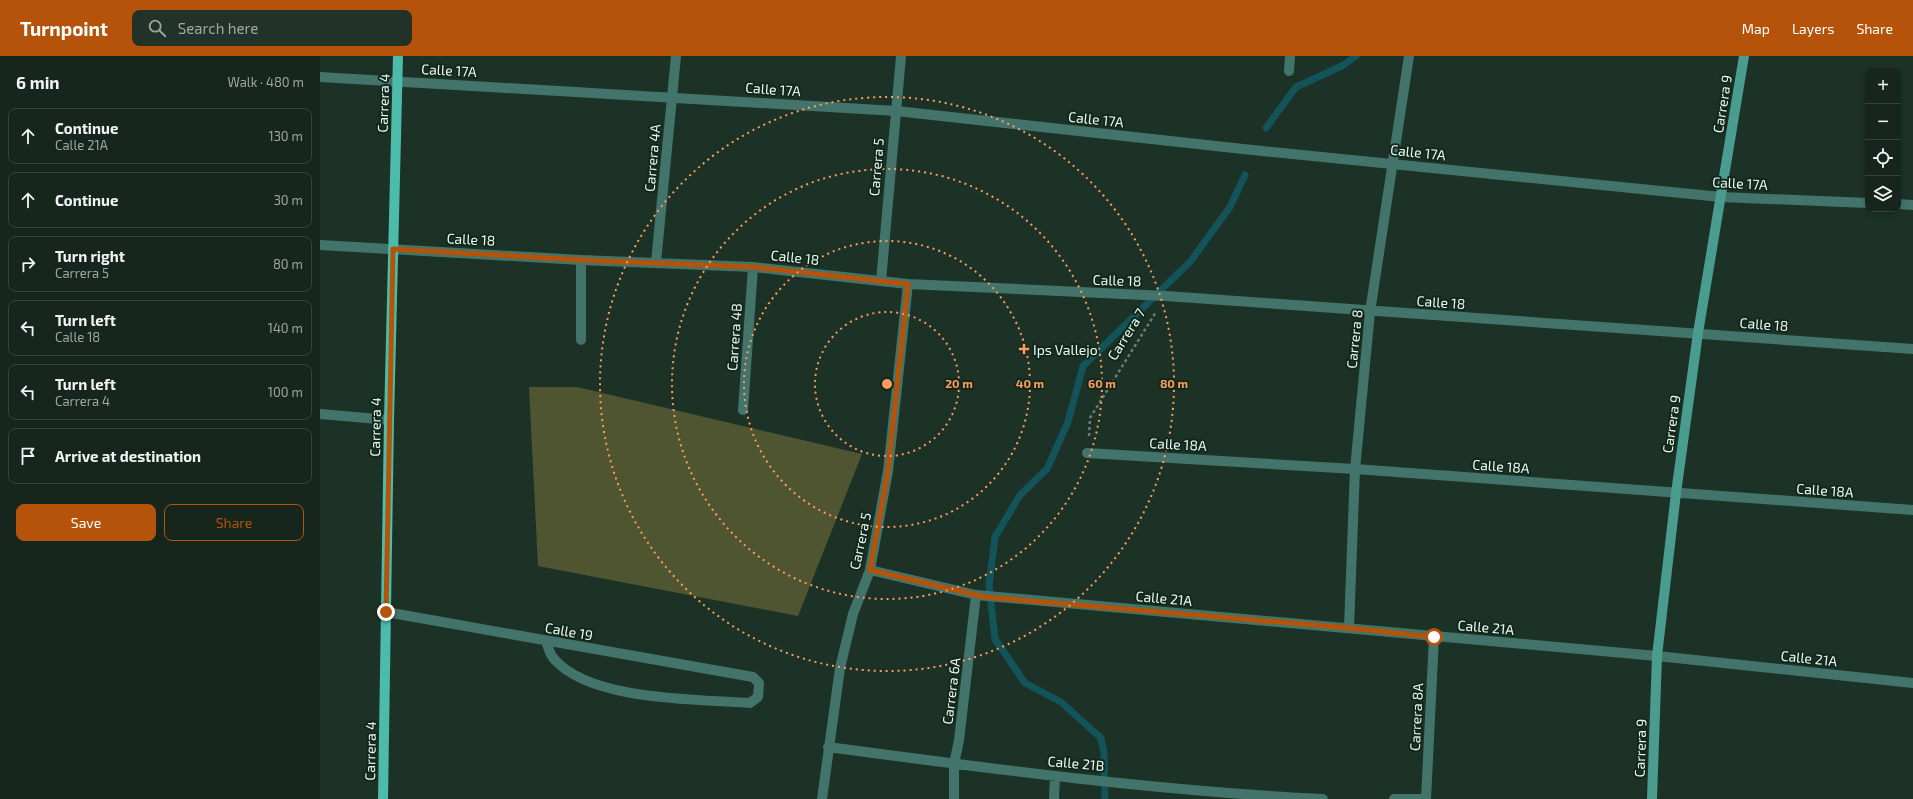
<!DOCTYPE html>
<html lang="en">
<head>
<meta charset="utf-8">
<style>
	:root { --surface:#16261c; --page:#233229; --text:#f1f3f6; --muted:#9ea5a3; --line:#35433b; --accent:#b45309 }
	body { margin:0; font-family:"Exo 2",sans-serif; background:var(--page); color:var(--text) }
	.controls { position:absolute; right:12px; top:12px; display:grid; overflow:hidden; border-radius:8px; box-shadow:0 2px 6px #0003 }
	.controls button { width:36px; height:36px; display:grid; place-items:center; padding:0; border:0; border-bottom:1px solid var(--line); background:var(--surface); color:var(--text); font:20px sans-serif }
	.stop { position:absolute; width:12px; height:12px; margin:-9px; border:3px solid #b45309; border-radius:50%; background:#fff }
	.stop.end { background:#b45309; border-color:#fff; box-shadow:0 1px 4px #0008 }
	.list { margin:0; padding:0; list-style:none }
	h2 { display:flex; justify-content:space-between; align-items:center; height:52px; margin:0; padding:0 16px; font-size:17px }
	h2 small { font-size:13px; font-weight:400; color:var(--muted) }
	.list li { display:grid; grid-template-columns:26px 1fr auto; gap:12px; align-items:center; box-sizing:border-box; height:56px; margin:0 8px 8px; padding:0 8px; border:1px solid var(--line); border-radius:8px }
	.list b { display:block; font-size:15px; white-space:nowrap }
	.list p { margin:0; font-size:13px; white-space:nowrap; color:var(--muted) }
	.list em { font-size:13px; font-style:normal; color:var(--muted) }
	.actions { display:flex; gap:8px; padding:12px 16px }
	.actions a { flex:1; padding:9px 0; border:1px solid var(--accent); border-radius:8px; text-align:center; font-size:14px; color:var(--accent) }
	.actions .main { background:var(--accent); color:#fff }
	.icon { flex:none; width:22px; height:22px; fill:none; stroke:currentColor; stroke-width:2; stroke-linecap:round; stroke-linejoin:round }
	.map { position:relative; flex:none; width:1593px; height:743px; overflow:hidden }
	header { display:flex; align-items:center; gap:24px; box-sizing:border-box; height:56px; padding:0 20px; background:var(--accent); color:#fff }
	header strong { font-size:19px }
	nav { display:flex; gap:22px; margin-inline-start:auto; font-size:14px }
	.search { width:280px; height:36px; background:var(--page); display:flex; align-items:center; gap:10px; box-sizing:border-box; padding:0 14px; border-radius:8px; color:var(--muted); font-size:15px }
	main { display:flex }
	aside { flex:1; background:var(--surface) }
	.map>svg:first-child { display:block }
</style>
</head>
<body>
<header>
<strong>Turnpoint</strong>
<div class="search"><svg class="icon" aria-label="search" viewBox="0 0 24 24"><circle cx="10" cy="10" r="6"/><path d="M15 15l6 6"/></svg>Search here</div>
<nav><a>Map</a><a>Layers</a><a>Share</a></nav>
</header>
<main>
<aside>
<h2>6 min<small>Walk · 480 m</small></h2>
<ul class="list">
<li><svg class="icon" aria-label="ahead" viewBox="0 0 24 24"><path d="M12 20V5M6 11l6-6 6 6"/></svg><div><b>Continue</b><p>Calle 21A</p></div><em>130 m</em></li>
<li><svg class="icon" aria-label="ahead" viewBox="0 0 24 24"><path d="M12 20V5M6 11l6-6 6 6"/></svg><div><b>Continue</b></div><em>30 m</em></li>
<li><svg class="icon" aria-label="right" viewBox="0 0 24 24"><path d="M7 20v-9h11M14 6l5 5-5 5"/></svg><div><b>Turn right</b><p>Carrera 5</p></div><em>80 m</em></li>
<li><svg class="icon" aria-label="left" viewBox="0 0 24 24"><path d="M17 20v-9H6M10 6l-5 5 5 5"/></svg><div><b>Turn left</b><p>Calle 18</p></div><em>140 m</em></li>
<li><svg class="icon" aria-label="left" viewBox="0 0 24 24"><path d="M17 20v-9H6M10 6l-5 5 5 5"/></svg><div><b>Turn left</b><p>Carrera 4</p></div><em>100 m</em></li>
<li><svg class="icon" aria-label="arrive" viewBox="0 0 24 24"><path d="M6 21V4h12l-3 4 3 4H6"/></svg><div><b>Arrive at destination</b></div></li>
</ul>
<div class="actions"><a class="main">Save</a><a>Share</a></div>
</aside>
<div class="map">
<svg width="1593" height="743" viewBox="0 0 1593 743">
	<rect width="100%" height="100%" fill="#1d3226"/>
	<!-- green -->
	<path fill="#4f5531" d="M209 331H257L542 398 478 560 218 510Z"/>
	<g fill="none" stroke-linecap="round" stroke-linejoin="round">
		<!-- stream -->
		<path stroke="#125459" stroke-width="7" d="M946 72 976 31 1022 10 1036 0
			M785 743 784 698 781 682 741 646 705 627 675 583 669 529 675 481 700 439 727 413 748 366 763 310 870 206 910 151 925 119"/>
		<!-- path -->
		<path stroke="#6c7e74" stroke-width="2.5" stroke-dasharray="3 3" stroke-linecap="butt" d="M769 380 770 362 836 256"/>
		<!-- street -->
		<path stroke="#43746b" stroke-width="10" d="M969 15 970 0
			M0 21 576 55 923 93 1401 141 1548 147
			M1578 148 1593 149
			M0 189 261 204 433 211 588 228 846 240 1593 293
			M336 206 356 0
			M561 225 581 0
			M261 284V204
			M423 354 433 211
			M0 358 69 364
			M767 397 1035 413 1593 454
			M550 514 656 539
			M66 556 433 621 439 627 438 641 430 647C377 643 272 645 235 604 230 600 228 591 226 585
			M1029 571 1035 413 1050 256 1089 0
			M508 691C672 713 838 735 1003 743
			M502 743 520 612 533 558 550 514 568 415 588 228
			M634 743V708L639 684 656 539 1337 600 1593 627
			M734 743 735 720
			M1074 743H1106
			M1106 743 1114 581"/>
		<!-- secondary -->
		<path stroke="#4a9c8e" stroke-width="10" d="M1332 743 1337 600 1356 437 1378 277 1424 0"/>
		<!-- primary -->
		<path stroke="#4cbbaa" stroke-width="10" d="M63 743 69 364 78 0"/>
	</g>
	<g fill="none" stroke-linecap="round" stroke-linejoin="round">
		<!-- route -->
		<path stroke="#b45309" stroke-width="5" d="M66 556 73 193 261 204 433 211 588 228 568 415 550 514 665 541 1029 572 1114 581"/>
	</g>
	<!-- distance rings -->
	<g fill="none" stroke="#ff9b5a" stroke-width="2" stroke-dasharray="2 4">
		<circle cx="567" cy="328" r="72"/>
		<circle cx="567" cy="328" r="143"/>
		<circle cx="567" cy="328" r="215"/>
		<circle cx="567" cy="328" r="287"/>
	</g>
	<!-- markers -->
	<path fill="#ff9b5a" stroke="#13281d" stroke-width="1.5" d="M702 287h4v4h4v4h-4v4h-4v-4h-4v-4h4z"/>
	<g text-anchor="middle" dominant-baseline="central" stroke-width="4" stroke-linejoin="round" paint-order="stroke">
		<!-- street labels -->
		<g font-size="14" fill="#ebf8f0" stroke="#13281d">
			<text transform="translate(129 14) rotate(3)">Calle 17A</text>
			<text transform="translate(453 33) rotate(4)">Calle 17A</text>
			<text transform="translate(63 47) rotate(-88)">Carrera 4</text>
			<text transform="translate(1402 48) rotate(-81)">Carrera 9</text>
			<text transform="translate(776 63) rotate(6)">Calle 17A</text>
			<text transform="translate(1098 96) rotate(6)">Calle 17A</text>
			<text transform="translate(332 102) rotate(-85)">Carrera 4A</text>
			<text transform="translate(556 111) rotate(-85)">Carrera 5</text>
			<text transform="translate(1420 127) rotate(3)">Calle 17A</text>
			<text transform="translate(151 183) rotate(3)">Calle 18</text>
			<text transform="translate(475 201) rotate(6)">Calle 18</text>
			<text transform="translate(797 224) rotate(2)">Calle 18</text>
			<text transform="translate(1121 246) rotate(4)">Calle 18</text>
			<text transform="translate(1444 268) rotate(4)">Calle 18</text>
			<text transform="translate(806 278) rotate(-58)">Carrera 7</text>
			<text transform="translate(414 281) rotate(-86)">Carrera 4B</text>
			<text transform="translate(1034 283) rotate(-84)">Carrera 8</text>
			<text transform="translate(1351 368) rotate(-82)">Carrera 9</text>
			<text transform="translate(55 371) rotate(-89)">Carrera 4</text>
			<text transform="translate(858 388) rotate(3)">Calle 18A</text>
			<text transform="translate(1181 410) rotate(4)">Calle 18A</text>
			<text transform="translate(1505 434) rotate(4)">Calle 18A</text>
			<text transform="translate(540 485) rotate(-78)">Carrera 5</text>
			<text transform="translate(844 542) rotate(5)">Calle 21A</text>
			<text transform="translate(1166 571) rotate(5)">Calle 21A</text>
			<text transform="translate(249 575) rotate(10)">Calle 19</text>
			<text transform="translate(1489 602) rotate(6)">Calle 21A</text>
			<text transform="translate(631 635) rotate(-83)">Carrera 6A</text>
			<text transform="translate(1096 661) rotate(-87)">Carrera 8A</text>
			<text transform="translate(1320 692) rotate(-88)">Carrera 9</text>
			<text transform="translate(50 695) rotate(-89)">Carrera 4</text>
			<text transform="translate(756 707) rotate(5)">Calle 21B</text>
		</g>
		<!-- poi labels -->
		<g font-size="14" fill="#ebf8f0" stroke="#13281d" text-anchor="start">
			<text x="713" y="293">Ips Vallejo</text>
		</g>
	</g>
	<circle cx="567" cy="328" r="6" fill="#ff9b5a" stroke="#13281d" stroke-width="2"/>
	<g font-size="12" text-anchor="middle" font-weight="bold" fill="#ff9b5a" stroke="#13281d" stroke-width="4" stroke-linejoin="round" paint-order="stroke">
		<text x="639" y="332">20 m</text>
		<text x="710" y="332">40 m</text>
		<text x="782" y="332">60 m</text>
		<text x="854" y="332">80 m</text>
	</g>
</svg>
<div class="controls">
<button>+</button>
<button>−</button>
<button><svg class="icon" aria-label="locate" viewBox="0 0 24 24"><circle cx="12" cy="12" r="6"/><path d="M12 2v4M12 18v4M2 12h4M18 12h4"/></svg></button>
<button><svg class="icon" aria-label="layers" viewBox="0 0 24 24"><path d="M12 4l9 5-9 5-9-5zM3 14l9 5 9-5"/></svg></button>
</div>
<div class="stop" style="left:1114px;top:581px"></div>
<div class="stop end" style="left:66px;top:556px"></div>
</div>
</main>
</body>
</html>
